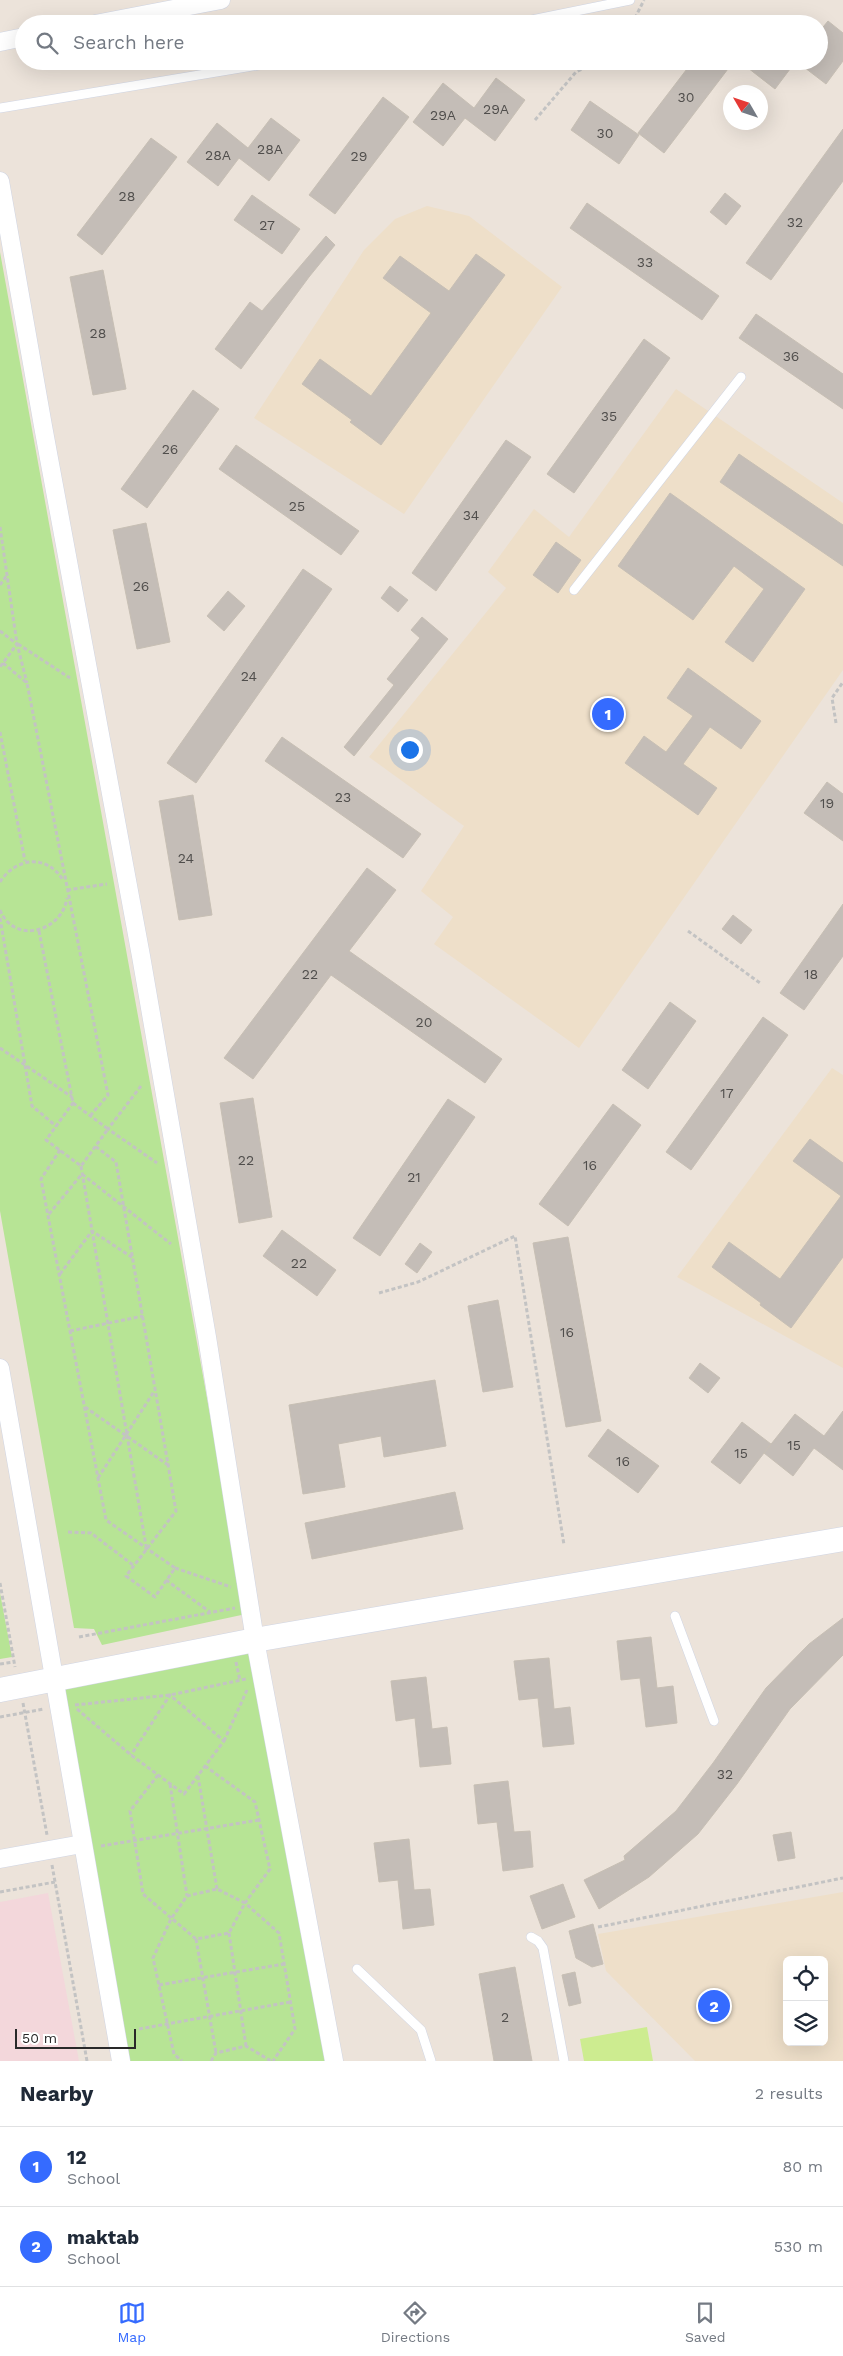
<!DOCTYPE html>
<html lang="en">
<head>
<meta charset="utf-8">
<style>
	:root { --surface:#fff; --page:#f2f2f3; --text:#1f2937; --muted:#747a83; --line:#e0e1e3; --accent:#356bff }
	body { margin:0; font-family:"Work Sans",sans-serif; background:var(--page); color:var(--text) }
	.controls { position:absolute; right:15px; bottom:15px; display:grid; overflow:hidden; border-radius:8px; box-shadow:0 5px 20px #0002 }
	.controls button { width:45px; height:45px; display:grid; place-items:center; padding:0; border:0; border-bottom:1px solid var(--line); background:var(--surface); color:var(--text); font:25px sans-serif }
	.compass { position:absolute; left:723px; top:85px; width:45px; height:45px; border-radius:50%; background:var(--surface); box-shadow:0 5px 20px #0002; rotate:309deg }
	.scale { position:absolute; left:15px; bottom:12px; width:121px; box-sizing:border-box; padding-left:5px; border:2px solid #292929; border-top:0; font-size:14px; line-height:18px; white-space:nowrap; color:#292929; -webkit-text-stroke:4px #fff; paint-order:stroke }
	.you { position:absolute; left:409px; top:749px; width:18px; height:18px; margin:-12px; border:4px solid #fff; border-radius:50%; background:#1a73e8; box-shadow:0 0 0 8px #1a73e833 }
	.badge { display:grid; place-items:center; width:32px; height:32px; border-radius:50%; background:var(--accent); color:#fff; font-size:16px; font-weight:700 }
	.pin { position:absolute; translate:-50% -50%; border:2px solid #fff; box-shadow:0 1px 5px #0006 }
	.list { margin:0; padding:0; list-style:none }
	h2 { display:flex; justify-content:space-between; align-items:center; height:65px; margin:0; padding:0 20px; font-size:21px }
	h2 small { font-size:16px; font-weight:400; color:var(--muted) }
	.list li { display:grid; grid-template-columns:32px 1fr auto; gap:15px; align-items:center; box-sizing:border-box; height:80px; padding:0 20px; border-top:1px solid var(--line) }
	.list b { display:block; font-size:19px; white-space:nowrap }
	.list p { margin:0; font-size:16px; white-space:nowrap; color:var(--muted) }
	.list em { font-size:16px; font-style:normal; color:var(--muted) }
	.icon { flex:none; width:28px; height:28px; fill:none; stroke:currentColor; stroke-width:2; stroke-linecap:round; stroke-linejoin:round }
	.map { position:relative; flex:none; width:843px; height:2061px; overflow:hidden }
	.search { position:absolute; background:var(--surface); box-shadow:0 5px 20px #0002; left:15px; right:15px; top:15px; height:55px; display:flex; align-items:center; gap:12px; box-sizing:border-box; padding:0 18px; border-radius:28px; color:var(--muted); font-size:19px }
	.sheet { height:225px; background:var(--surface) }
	nav { display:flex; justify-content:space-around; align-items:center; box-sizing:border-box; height:70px; border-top:1px solid var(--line); background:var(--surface); font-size:14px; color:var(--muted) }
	nav a { display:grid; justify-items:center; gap:2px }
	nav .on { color:var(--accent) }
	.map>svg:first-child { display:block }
</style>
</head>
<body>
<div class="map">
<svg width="843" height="2061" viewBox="0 0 843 2061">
	<rect width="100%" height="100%" fill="#ece3da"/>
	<!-- education -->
	<path fill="#eedfc9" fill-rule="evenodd" d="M427 206 469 216 562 287 404 514 254 418 364 250 395 219Z
		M676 389 843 503V670L579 1048 434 944 453 917 421 891 464 826 369 757 506 588 488 572 534 509 569 537Z
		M832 1068 843 1075V1368L677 1277Z
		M843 1892V2061H695L606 1971 598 1934ZM787 1960H824V2042H787Z"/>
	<!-- medical -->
	<path fill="#f3d7db" d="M48 1893 79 2061H0V1902Z"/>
	<!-- green -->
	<path fill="#b7e495" d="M0 252 246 1614 102 1645 94 1629 74 1628 0 1211Z
		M0 1593 12 1657 0 1659Z
		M255 1640 334 2061H121L56 1679Z"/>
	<!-- pitch -->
	<path fill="#cdec90" d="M647 2027 653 2061H584L580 2039Z"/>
	<!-- building -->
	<path fill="#c4bdb7" stroke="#c7bfb4" d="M828 21 843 33V61L826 84 796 61H819V32Z
		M693 61H734L664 153 638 133Z
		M739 61H796L775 89Z
		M496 78 525 100 495 141 465 118 443 146 413 122 443 83 474 108Z
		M383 97 409 117 335 214 309 195Z
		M590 101 639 135 619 164 571 130Z
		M271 118 300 140 269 181 239 158 218 186 187 162 217 123 248 148Z
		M843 129V181L771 280 746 263Z
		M151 138 177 157 102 255 77 235Z
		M725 193 741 206 726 225 710 212Z
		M252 195 300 229 282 254 234 220Z
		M587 203 719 296 702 320 570 228Z
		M326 236 335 245 309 277 241 369 215 349 250 302 262 311Z
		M476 254 505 275 381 445 350 422 352 420 302 384 320 359 371 396 431 313 383 278 400 256 449 291Z
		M103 270 126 389 93 395 70 277Z
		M756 314 843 374V409L739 338Z
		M644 339 670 358 574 493 547 474Z
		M193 390 219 409 147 508 121 489Z
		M506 440 531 457 436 591 412 573Z
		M236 445 359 531 341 555 219 469Z
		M739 454 843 525V566L720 482Z
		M670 493 805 589 753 662 725 642 764 589 734 566 693 620 618 566Z
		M146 523 170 642 137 649 113 530Z
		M556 542 581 560 558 593 533 575Z
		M303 569 332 589 196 783 167 763Z
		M390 586 408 600 398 612 381 598Z
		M228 591 245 606 224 631 207 616Z
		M422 617 448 639 354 756 344 747 394 685 387 679 420 638 411 630Z
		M688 668 761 721 741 749 710 727 683 764 717 788 698 815 625 763 644 736 666 752 693 716 667 698Z
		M282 737 421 834 403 858 265 761Z
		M827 782 843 794V841L804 813Z
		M193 795 212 915 179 920 159 801Z
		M367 868 396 890 349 951 502 1059 485 1083 331 975 253 1079 224 1058Z
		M843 904V956L804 1010 780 993Z
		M733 915 752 930 741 944 722 929Z
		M670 1002 696 1021 648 1089 622 1070Z
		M763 1017 788 1035 691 1170 666 1152Z
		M253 1098 272 1217 239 1223 220 1103Z
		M448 1099 475 1117 380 1256 353 1238Z
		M613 1104 641 1125 568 1226 539 1204Z
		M810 1139 843 1163V1257L791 1328 760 1305 761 1303 712 1267 729 1242 780 1279 841 1196 793 1161Z
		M282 1230 336 1270 317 1296 263 1256Z
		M568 1237 601 1421 566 1427 533 1243Z
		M420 1243 432 1252 417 1273 405 1264Z
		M498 1300 513 1387 483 1392 468 1306Z
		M700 1363 720 1378 708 1393 689 1378Z
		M435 1380 446 1446 384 1457 381 1436 338 1444 345 1487 303 1494 289 1405Z
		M843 1411V1470L814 1448 793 1476 764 1453 795 1414 824 1436Z
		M742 1422 771 1444 740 1484 711 1462Z
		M608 1429 659 1466 638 1493 588 1456Z
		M455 1492 463 1529 312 1559 305 1523Z
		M843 1618V1655L790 1709 737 1784 698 1834 649 1877 599 1909 584 1880 625 1860 624 1856 676 1811 713 1763 766 1688 809 1644Z
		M651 1637 657 1688 673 1686 677 1723 646 1727 640 1678 621 1680 617 1641Z
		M549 1658 554 1709 570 1707 574 1744 543 1747 538 1698 519 1700 514 1661Z
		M426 1677 432 1729 447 1727 451 1764 420 1767 415 1718 396 1721 391 1681Z
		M508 1781 514 1832 530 1831 533 1867 503 1871 497 1822 478 1824 474 1785Z
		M791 1832 795 1858 778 1861 773 1835Z
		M409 1839 414 1890 430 1889 434 1925 403 1929 398 1880 379 1882 374 1843Z
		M563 1884 575 1917 542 1929 530 1896Z
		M593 1924 603 1964 592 1967 576 1958 569 1931Z
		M515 1967 532 2061H494L479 1974Z
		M575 1972 581 2003 569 2006 562 1975Z"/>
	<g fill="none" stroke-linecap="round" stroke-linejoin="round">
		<defs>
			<path id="lane" d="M512 24 630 0
				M0 108 283 61
				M574 590 741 377
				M675 1616 714 1721
				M531 1937 538 1941 543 1948 564 2061
				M357 1969 421 2030 431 2061"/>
			<path id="street" d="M95 24 221 0
				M0 42 24 37
				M0 181 43 426 141 956 207 1337 255 1640 334 2061
				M0 1368 121 2061
				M0 1859 82 1844"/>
			<path id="secondary" d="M0 1690 255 1640 843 1539"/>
		</defs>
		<!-- lane casing -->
		<use href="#lane" stroke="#d0d5e3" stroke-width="10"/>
		<!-- street casing -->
		<use href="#street" stroke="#d0d5e3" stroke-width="19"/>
		<!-- secondary casing -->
		<use href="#secondary" stroke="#d0d5e3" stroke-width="25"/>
		<!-- path -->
		<path stroke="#c3c3c3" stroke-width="3" stroke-dasharray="4 2.5" stroke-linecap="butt" d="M632 24 644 0
			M535 120 576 72 598 61
			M0 527 17 644 27 683
			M0 585 7 575
			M0 631 17 644 0 667
			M18 644 70 678
			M3 663 27 683 108 1095 90 1116
			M836 723 832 698 843 682
			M0 732 25 861
			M0 882C16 857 47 854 63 880
			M67 890 107 884
			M0 910C14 945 62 932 67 898
			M0 918 32 1106 56 1126
			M39 931 73 1103
			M688 931 760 983
			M0 1048 72 1097
			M141 1086 108 1129 157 1163
			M73 1103 108 1129 81 1166 46 1140Z
			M60 1150 41 1179 106 1520 175 1568 155 1597 126 1576 176 1511 116 1162 95 1146
			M81 1166 146 1546
			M49 1214 82 1174 171 1244
			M60 1274 92 1231 133 1258
			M379 1293 418 1282 515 1236 564 1545
			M70 1331 143 1316
			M85 1407 168 1465
			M98 1478 155 1390
			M68 1532 91 1533 133 1565
			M175 1568 231 1587
			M166 1580 210 1612
			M0 1583 15 1667
			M79 1637 235 1608
			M236 1662 240 1681
			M0 1664 14 1662
			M23 1703 47 1835
			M75 1705 170 1695 246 1679
			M77 1709 131 1755 184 1794 224 1741 170 1695 131 1755
			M0 1717 44 1709
			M224 1741 247 1690
			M205 1766 255 1802 270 1869 245 1903 279 1933 295 2029 273 2061
			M158 1775 130 1811 143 1894 196 1939 229 1933 245 1903 217 1889 187 1896 171 1919 153 1958 174 2054 182 2061
			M198 1776 217 1889
			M170 1784 187 1896
			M101 1846 259 1820
			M52 1865 87 2061
			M0 1892 55 1882
			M598 1927 843 1878
			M229 1933 246 2046
			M196 1939 216 2053
			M159 1985 284 1964
			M139 2029 290 2002
			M211 2061 216 2053 246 2046 271 2061"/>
		<!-- lane -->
		<use href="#lane" stroke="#fff" stroke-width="9"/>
		<!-- street -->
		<use href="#street" stroke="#fff" stroke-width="18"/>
		<!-- secondary -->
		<use href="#secondary" stroke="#fff" stroke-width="24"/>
	</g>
	<g text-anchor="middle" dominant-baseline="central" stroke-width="4" stroke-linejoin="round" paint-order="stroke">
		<!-- number labels -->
		<g font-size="14" fill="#504e4c">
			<text x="686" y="97">30</text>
			<text x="496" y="109">29A</text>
			<text x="443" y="115">29A</text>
			<text x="605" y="133">30</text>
			<text x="270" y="149">28A</text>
			<text x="218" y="155">28A</text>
			<text x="359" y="156">29</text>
			<text x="127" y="196">28</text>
			<text x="795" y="222">32</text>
			<text x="267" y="225">27</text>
			<text x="645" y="262">33</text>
			<text x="98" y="333">28</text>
			<text x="791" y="356">36</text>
			<text x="609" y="416">35</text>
			<text x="170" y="449">26</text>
			<text x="297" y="506">25</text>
			<text x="471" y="515">34</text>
			<text x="141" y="586">26</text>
			<text x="249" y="676">24</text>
			<text x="343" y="797">23</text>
			<text x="827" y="803">19</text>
			<text x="186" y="858">24</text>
			<text x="310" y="974">22</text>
			<text x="811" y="974">18</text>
			<text x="424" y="1022">20</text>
			<text x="727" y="1093">17</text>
			<text x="246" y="1160">22</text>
			<text x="590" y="1165">16</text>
			<text x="414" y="1177">21</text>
			<text x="299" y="1263">22</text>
			<text x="567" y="1332">16</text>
			<text x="794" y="1445">15</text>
			<text x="741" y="1453">15</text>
			<text x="623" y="1461">16</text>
			<text x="725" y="1774">32</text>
			<text x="505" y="2017">2</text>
		</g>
	</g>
</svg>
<div class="controls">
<button><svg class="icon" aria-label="locate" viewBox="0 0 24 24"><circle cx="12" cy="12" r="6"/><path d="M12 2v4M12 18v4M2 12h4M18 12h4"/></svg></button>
<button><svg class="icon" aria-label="layers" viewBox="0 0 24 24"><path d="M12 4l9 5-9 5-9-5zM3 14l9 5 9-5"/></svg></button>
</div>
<svg class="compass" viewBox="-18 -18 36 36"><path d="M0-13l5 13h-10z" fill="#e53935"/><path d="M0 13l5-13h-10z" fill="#747a83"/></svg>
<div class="scale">50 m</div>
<div class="you"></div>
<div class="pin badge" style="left:608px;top:714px">1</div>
<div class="pin badge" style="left:714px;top:2006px">2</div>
<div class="search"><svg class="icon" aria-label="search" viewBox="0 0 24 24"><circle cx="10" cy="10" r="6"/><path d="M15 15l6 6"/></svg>Search here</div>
</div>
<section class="sheet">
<h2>Nearby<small>2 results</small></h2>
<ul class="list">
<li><span class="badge">1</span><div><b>12</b><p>School</p></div><em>80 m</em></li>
<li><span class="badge">2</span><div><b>maktab</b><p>School</p></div><em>530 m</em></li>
</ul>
</section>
<nav>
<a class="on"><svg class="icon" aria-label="map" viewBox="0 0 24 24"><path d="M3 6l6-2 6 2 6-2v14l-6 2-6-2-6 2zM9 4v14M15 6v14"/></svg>Map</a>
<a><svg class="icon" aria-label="directions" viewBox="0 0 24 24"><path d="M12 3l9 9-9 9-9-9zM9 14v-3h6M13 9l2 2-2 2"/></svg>Directions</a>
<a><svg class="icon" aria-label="saved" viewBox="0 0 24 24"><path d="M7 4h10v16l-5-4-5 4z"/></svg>Saved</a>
</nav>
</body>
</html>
